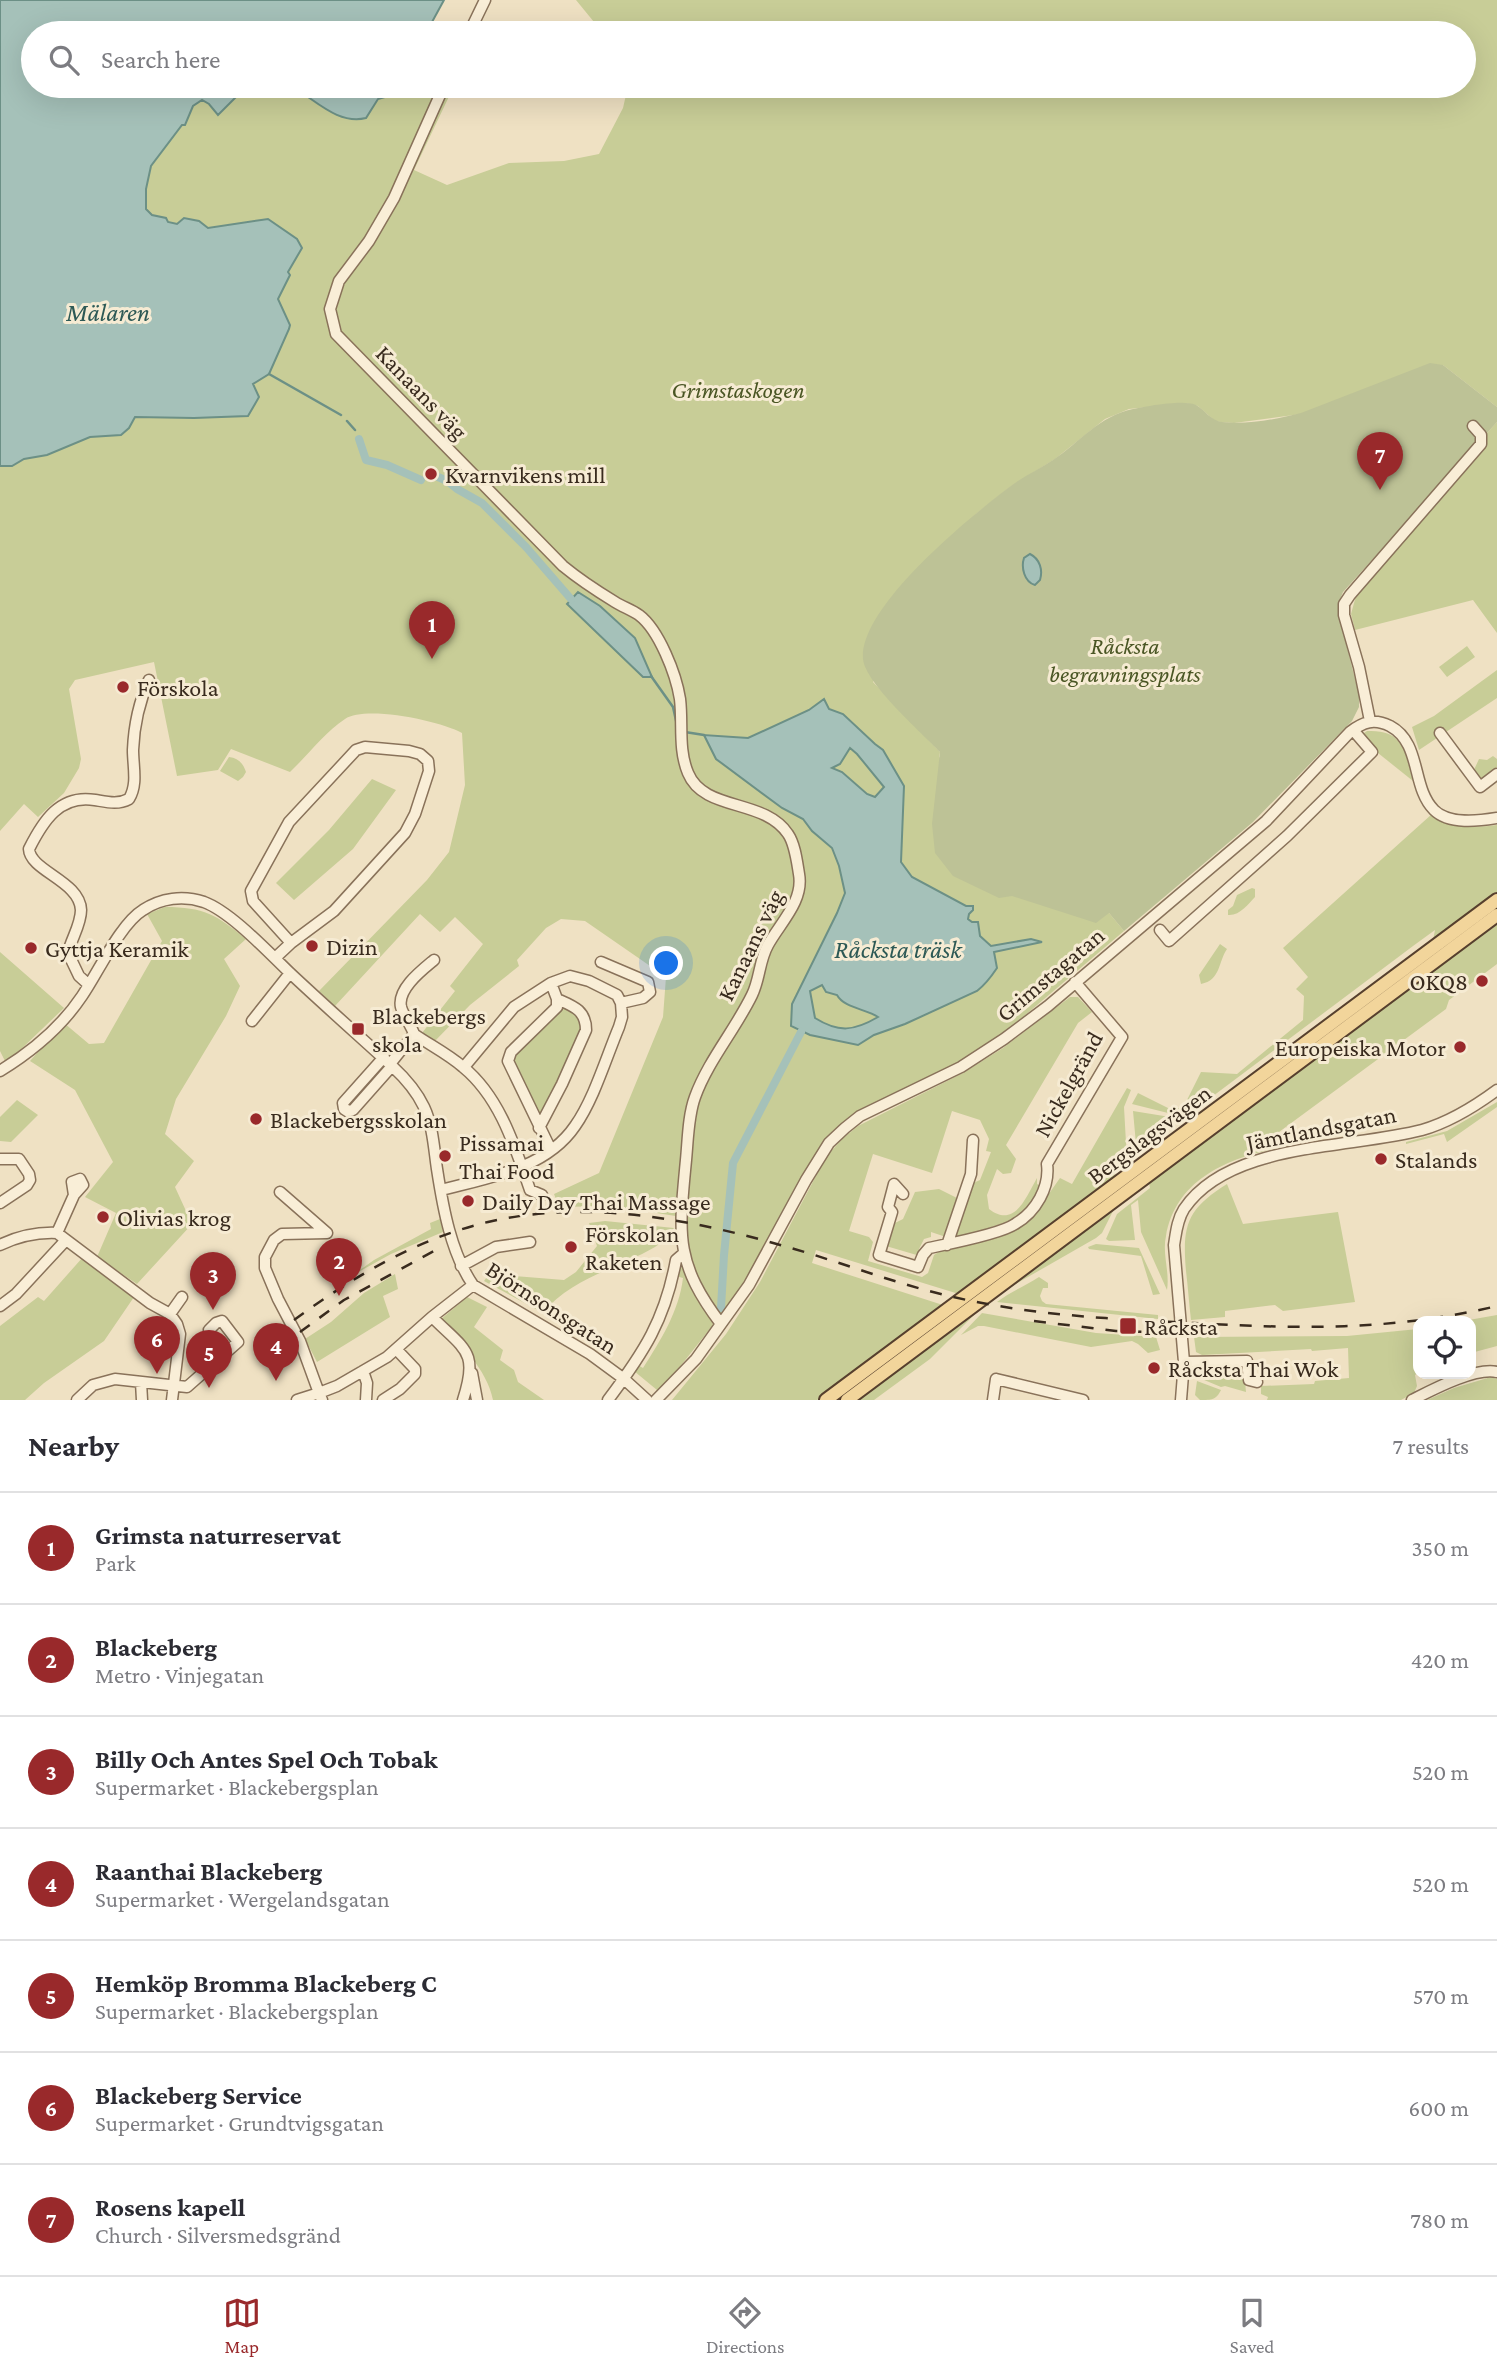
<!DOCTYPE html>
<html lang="en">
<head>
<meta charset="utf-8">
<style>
	:root { --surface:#fff; --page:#f7f7f7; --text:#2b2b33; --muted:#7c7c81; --line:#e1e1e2; --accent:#99292b }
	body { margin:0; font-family:"Crimson Pro",serif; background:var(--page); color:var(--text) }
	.controls { position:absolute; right:21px; bottom:21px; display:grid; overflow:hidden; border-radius:14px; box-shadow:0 7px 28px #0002 }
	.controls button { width:63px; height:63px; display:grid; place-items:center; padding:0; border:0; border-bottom:2px solid var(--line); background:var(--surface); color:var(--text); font:35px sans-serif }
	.you { position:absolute; left:667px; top:964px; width:24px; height:24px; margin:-18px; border:5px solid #fff; border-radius:50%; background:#1a73e8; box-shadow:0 0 0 10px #1a73e833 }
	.badge { display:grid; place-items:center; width:46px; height:46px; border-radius:50%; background:var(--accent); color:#fff; font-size:23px; font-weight:700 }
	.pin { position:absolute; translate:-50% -58px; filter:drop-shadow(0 2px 4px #0008) }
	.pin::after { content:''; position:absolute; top:37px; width:24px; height:21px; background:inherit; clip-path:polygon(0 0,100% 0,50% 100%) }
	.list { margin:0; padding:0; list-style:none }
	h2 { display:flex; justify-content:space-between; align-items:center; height:91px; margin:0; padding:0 28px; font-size:30px }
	h2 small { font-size:23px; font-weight:400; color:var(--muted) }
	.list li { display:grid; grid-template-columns:46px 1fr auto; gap:21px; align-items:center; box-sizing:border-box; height:112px; padding:0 28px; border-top:2px solid var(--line) }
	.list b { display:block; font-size:26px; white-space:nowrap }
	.list p { margin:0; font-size:23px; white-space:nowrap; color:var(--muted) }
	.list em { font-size:23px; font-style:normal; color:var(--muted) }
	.icon { flex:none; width:38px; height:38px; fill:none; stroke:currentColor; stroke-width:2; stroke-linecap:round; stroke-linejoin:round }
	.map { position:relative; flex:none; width:1497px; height:1400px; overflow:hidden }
	.search { position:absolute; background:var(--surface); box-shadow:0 7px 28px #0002; left:21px; right:21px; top:21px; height:77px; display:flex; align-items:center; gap:18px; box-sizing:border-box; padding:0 24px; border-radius:38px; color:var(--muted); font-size:26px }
	.sheet { height:875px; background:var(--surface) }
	nav { display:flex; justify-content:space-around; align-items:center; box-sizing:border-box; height:98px; border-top:2px solid var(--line); background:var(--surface); font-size:19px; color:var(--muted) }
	nav a { display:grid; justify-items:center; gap:4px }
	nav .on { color:var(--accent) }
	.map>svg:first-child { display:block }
</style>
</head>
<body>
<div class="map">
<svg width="1497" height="1400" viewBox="0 0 1497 1400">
	<rect width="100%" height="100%" fill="#efe1c3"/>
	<!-- green -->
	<path fill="#c8cd97" d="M576 0H1497V407L1443 365 1301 414 1234 423 1221 422 1215 421 1198 406 1186 403 1129 409 1105 419 1055 459 1010 487 976 514 873 682 940 752 939 758 975 705 1109 913 1124 931 1003 1034 955 1064 860 1111 842 1124 825 1141 808 1166 742 1289 721 1315C696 1294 688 1249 682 1217L612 1206 559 1207 554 1194 599 1173 663 1017 666 977 585 921 561 919 546 928 517 960 519 966 470 1005 434 1042 422 1033 455 991 450 986 483 944 455 917 440 932 420 914 335 1006 319 991 427 880 449 852 465 785 462 733C440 721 366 705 345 719 325 732 308 755 290 772L231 749 218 770 177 776 154 662 75 680 69 689 81 759 79 768 64 793 38 817 24 804 0 831V318L77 86H454L414 170 447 185 509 163 564 161 599 154 623 108 628 86H1464V33H603Z
		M1497 422V633L1473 600 1355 630 1351 614 1356 596 1485 449 1487 433Z
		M1467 646 1475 657 1447 677 1439 667Z
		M1497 670V698L1419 750 1412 727 1434 716Z
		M1367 731C1404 729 1405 752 1413 781L1358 737Z
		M1493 756 1497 759V767L1481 779 1473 772 1479 759 1487 760Z
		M229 757C238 758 243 763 246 772L243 777 238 781 220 771Z
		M372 779 396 790 353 849 294 900 276 883 329 830Z
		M1432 814C1453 824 1474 829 1497 825V892L1433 940 1435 930 1413 946 1213 1096 1176 1115 1132 1104 1138 1093 1168 1108H1183L1201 1072 1237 1074 1303 1020 1304 996 1296 989 1308 977 1283 948Z
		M1252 888 1255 889V897C1248 904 1240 916 1228 915V910L1233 906 1237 895Z
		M165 907C204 907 217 915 246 939L224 959 240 986 226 1016 176 1099 165 1134 194 1161 175 1187 192 1224 137 1284 97 1257 116 1213 85 1197 113 1162 75 1090 30 1061 64 1023 89 1044 104 1043 162 941 147 914Z
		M1497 924V964L1449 1000 1446 1009 1279 1132 1288 1144 1294 1141V1145C1240 1154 1177 1173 1166 1236 1162 1254 1170 1272 1167 1290L1141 1232 1138 1200 1131 1205 1135 1240 1109 1241 1106 1239 1117 1214 1150 1188 1149 1183 1153 1179Z
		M1220 944 1227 949C1218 962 1221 980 1201 984L1199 975Z
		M0 952 64 1008 17 1053 5 1061 0 1051Z
		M1070 997H1078L1092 1012 1078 1023 1006 1145 1016 1159 1011 1173 1003 1174 997 1169 987 1195 989 1209C1015 1229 1026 1197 1037 1178V1184L1042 1187 1032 1205 1017 1219 957 1238 955 1235 971 1184 980 1180 991 1152 986 1151 989 1139 980 1120 952 1111 932 1173 873 1154 849 1231 869 1237 873 1242 868 1261 922 1277 928 1273 934 1255 943 1249 1013 1230 1041 1205 1060 1178 1072 1184 1127 1088 1131 1090 1124 1107 1127 1161 1115 1169 1114 1178 962 1295 816 1250 812 1263 946 1306 910 1330 817 1400H672L726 1334 760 1282 826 1157 842 1139 858 1126 963 1073 1003 1048Z
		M564 1005 577 1011 585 1030 560 1082 556 1084 540 1119 512 1060 515 1054 557 1015Z
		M17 1100 38 1115 11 1142 0 1141V1117Z
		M1497 1102V1107L1447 1142 1444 1134 1406 1144V1142L1447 1131Z
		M1133 1111 1170 1117 1137 1155Z
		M1227 1184 1243 1224 1338 1212 1355 1302 1283 1311 1275 1305 1225 1311V1317L1191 1320C1189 1304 1188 1287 1186 1271 1182 1225 1187 1209 1227 1184Z
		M939 1189 959 1199 946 1237 931 1232V1237L924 1239 919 1249 920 1256 886 1246 893 1224 903 1219 915 1192Z
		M1114 1209 1102 1233 1096 1238 1007 1289 992 1301 987 1300Z
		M440 1219 443 1232 391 1254 353 1275 374 1260 431 1229 430 1223Z
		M605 1221 674 1228C668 1234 662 1243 655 1247 617 1269 571 1278 543 1313L484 1281 489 1274 564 1280 576 1272 597 1246 589 1223Z
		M1096 1244 1139 1248 1160 1294 1153 1295 1141 1256 1089 1249 1088 1247Z
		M83 1257 134 1297 104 1341 44 1383 25 1400H0V1326L38 1297 44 1301Z
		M682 1260 684 1261 697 1297 712 1321 713 1325 667 1383 657 1390 634 1371 638 1365 643 1368C661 1340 679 1311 683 1278L676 1276 678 1263Z
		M395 1274 398 1289 383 1296 390 1317 317 1362 305 1339 331 1322 364 1293Z
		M1039 1277 1048 1283V1288H1043L1040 1296 1042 1301 1046 1304 1158 1315V1319L997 1302C1010 1292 1025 1286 1039 1277Z
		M467 1297 487 1307 474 1327 503 1350 500 1360 514 1370 518 1382 544 1400H493C487 1369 459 1343 440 1320Z
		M973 1311 977 1312 930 1359 874 1400H858L950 1332Z
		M982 1313 1096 1333 1156 1337 1160 1350 1148 1353 1138 1344 1132 1341 1091 1347 984 1326H978L961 1335Z
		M1497 1315V1346L1471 1353V1321H1463Z
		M1418 1329V1373L1415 1375 1417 1386 1414 1393 1401 1400H1267L1268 1397 1261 1394V1386L1314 1384 1315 1381 1349 1378 1348 1348 1312 1351 1311 1349 1202 1355 1196 1352 1194 1337 1347 1336Z
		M1242 1368 1244 1372 1246 1392 1225 1386 1221 1387 1197 1377 1200 1370Z
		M1491 1377 1497 1379V1400H1427L1454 1388Z
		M1197 1381 1221 1390C1216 1400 1212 1400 1200 1400L1195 1395Z"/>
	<!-- cemetery -->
	<path fill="#bdc296" d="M1430 363 1443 365 1497 407V422L1343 592 1339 602V615L1359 695V707L1352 721 1253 822 1124 931 1109 913 1096 923 1012 896 999 898 953 876 935 853 932 824 940 752C922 733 865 683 863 659 859 607 969 518 1008 488 1022 477 1038 470 1053 460 1080 442 1099 416 1133 409 1146 406 1185 399 1196 405 1205 410 1210 420 1222 422 1247 425 1277 419 1301 413Z"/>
	<!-- water -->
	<path fill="#a5c1b9" stroke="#6c9086" stroke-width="2" fill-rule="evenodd" d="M0 0H444L432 22 440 30 439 33H33V86H247L218 115 209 104 202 100 193 106 185 125H182L151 166 146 189V209L152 215 166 218 168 222 177 224 184 218 199 221 208 228 268 219 297 239 302 248 288 272 290 275 278 299 290 325 289 329 269 374 253 384 259 397 248 416 194 418 135 417 129 428 121 435 90 437 47 455 24 459 12 466H0Z
		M291 86H408L406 91 378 99 366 118C337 125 315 99 291 86Z
		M1030 554C1040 559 1043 570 1040 580L1035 585C1024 582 1021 567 1024 558Z
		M578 592 600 606 635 638 652 677H643L567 604Z
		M824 699 829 709 843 714 875 744 883 750 904 786 901 862 912 877 966 906H973V910L969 914 968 919 972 922H978L980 936 991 946 1031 939 1042 942 994 952 997 968C991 977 986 984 977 991L905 1024 874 1035 858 1045 810 1035 791 1026 792 1004 837 913 845 893 839 866 832 848 812 831 803 819 782 808 716 759 704 735 748 738 809 710ZM850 748 857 754 884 787 875 797 867 794 842 772 832 768 840 764ZM822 985 826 992 837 995C844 1008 866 1009 878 1017 854 1031 839 1033 815 1018L810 991Z"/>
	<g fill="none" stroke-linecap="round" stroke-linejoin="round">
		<!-- stream -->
		<path stroke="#6c9086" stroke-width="2.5" d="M269 374 341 415
			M347 421 355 430
			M651 676 673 707 677 725
			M685 732 704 735"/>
		<!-- canal -->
		<path stroke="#a5c1b9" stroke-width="8" d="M359 439 366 460 387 465 421 480
			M436 476 447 481 457 489 482 503 526 547 571 599
			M721 1308 724 1255 733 1163 801 1032"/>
		<defs>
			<path id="minor" d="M469 33 485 0
				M444 86 394 198 369 241 339 281 330 309 336 334 563 566C580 580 597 591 615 602 623 607 632 610 639 615 659 630 676 674 680 699 683 724 678 749 688 773 704 812 764 798 788 834 795 844 797 862 799 874 804 901 780 923 768 945 759 961 760 979 752 995 735 1030 708 1061 695 1097 688 1116 688 1140 686 1160 679 1234 674 1262 721 1324
				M1370 721 1359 667 1344 615V604L1350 595 1481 444V435L1473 426
				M1440 733 1480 787 1497 774
				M1160 930 1169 941 1287 836 1372 752 1353 730
				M275 958 291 943 253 901 251 891 289 822 356 750 365 747 409 751 420 754 428 761 429 771 415 814 405 833 334 911 291 943
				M601 962 648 982 650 992 643 998 621 1003
				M551 983 557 999V1007L511 1052 508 1061 551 1150
				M89 985 79 976 68 953C71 939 81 925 81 910 80 881 30 871 29 849 43 821 60 794 95 800 107 802 118 805 129 799 138 784 133 767 133 750 134 726 139 702 149 680
				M252 1021 290 973
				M414 1034C430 1045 448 1054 463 1067 500 1097 515 1147 530 1190L542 1195
				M384 1057 343 1103 344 1109 347 1111 353 1110 392 1066
				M390 1064 414 1034C411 1025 403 1015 401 1007 397 989 422 970 434 960
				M0 1071C31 1052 62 1026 82 996 98 973 120 924 143 910 161 898 183 895 204 902 231 912 268 952 290 973 323 1004 358 1035 392 1066 405 1078 416 1090 424 1107 433 1126 434 1149 437 1169 443 1208 451 1253 473 1285L590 1354 624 1379 647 1400
				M539 1128 562 1084 586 1030C586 1010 573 1006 557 999
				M0 1159H19L29 1174 30 1180 27 1185 0 1203
				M441 1190C487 1178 546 1169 575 1126 594 1099 606 1058 619 1027L622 1017 621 1003 617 995 589 981 570 976 551 983 514 1007 464 1067
				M280 1192 327 1233 282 1234 274 1240 265 1257V1268L278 1299 300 1341 319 1393 297 1400
				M903 1194 894 1184 888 1207 892 1212 879 1255 918 1267 923 1255 929 1248C948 1244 1001 1234 1015 1224 1036 1212 1050 1187 1047 1164L1122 1037 1075 982
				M57 1233 74 1195 83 1185 80 1179 72 1182 74 1195
				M0 1245C19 1236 36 1232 57 1233L150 1303 170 1314
				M947 1245 971 1174 973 1140
				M461 1266 496 1247 530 1242
				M0 1306 16 1294 66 1240
				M432 1317C465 1350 479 1351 463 1400
				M1184 1362 1247 1361 1249 1380 1257 1382
				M363 1371 367 1383 366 1400
				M472 1373 477 1400
				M141 1382 142 1400
				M77 1400 93 1385 115 1379 187 1387 238 1342 222 1321 216 1323 209 1330 216 1362
				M172 1400 180 1334 177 1324 170 1314 182 1297
				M322 1400 319 1393 337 1386 387 1357 432 1317 473 1285
				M383 1400 400 1389 415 1374V1369L396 1349
				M608 1400C644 1352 665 1320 676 1260L683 1254
				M656 1400 696 1359 721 1324 749 1285 806 1180 829 1143 845 1128 860 1116 961 1067 1004 1039 1048 1006 1266 821 1350 732C1363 722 1374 718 1390 726 1422 743 1411 787 1434 810 1449 825 1479 821 1497 818
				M993 1400 996 1379 1083 1400
				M1181 1400 1184 1362 1174 1245C1176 1233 1177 1220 1184 1209 1229 1142 1350 1149 1422 1130 1450 1122 1474 1107 1497 1090
				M1412 1400C1432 1390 1475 1367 1497 1372"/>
			<path id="major" d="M826 1400 1497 900
				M847 1400 1497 915"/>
		</defs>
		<!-- minor casing -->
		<use href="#minor" stroke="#89725a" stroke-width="13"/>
		<!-- major casing -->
		<use href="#major" stroke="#57402e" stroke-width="16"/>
		<!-- minor -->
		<use href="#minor" stroke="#f9eed7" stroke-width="10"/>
		<!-- major -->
		<use href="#major" stroke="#f2d59b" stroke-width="12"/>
		<!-- rail -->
		<path stroke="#392b1e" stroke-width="2.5" stroke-dasharray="12 12" stroke-linecap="butt" d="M294 1320C353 1277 416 1239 488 1222 585 1199 690 1219 784 1246 838 1261 890 1282 945 1295 1026 1315 1110 1319 1193 1323 1299 1329 1392 1331 1497 1306
			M1034 1321 1116 1331 1216 1334
			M300 1332 344 1300 443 1246"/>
	</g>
	<!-- markers -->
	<g fill="#99292b" stroke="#f6ebd3" stroke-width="2.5">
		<circle cx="431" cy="474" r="7"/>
		<circle cx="123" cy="687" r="7"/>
		<circle cx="312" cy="946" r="7"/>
		<circle cx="31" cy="948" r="7"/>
		<circle cx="1482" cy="981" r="7"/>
		<rect x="351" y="1022" width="14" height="14" rx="3.5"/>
		<circle cx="1460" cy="1047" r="7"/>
		<circle cx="256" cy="1119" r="7"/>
		<circle cx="445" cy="1156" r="7"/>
		<circle cx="1381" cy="1159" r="7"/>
		<circle cx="468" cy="1201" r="7"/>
		<circle cx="103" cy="1217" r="7"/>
		<circle cx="571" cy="1247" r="7"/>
		<rect x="1119" y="1317" width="18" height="18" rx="3.5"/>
		<circle cx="1154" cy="1368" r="7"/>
	</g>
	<g text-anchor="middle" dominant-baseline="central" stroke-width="6" stroke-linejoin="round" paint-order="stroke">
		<!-- park labels -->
		<g font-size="24" font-style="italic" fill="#4a5624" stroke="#f6ebd3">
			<text x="738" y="389">Grimstaskogen</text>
			<text x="1125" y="645">Råcksta<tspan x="1125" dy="28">begravningsplats</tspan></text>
		</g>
		<!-- street labels -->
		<g font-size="24" fill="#392b1e" stroke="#f6ebd3">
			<text transform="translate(422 392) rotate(46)">Kanaans väg</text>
			<text transform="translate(750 945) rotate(-64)">Kanaans väg</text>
			<text transform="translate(1050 974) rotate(-40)">Grimstagatan</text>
			<text transform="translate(1068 1084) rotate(-61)">Nickelgränd</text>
			<text transform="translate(1321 1128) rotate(-11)">Jämtlandsgatan</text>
			<text transform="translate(1149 1134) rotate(-37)">Bergslagsvägen</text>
			<text transform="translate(552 1307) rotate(33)">Björnsonsgatan</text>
		</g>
		<!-- poi labels -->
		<g font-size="24" fill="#392b1e" stroke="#f6ebd3" text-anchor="start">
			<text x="445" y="474">Kvarnvikens mill</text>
			<text x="137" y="687">Förskola</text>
			<text x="326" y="946">Dizin</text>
			<text x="45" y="948">Gyttja Keramik</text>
			<text x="1468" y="981" text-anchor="end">OKQ8</text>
			<text x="372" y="1015">Blackebergs<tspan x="372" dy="28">skola</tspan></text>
			<text x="1446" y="1047" text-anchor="end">Europeiska Motor</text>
			<text x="270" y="1119">Blackebergsskolan</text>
			<text x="459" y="1142">Pissamai<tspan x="459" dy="28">Thai Food</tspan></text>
			<text x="1395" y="1159">Stalands</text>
			<text x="482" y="1201">Daily Day Thai Massage</text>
			<text x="117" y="1217">Olivias krog</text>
			<text x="585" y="1233">Förskolan<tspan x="585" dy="28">Raketen</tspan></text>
			<text x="1144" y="1326">Råcksta</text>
			<text x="1168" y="1368">Råcksta Thai Wok</text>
		</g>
		<!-- water labels -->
		<g font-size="26" font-style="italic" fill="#2d5955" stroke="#f6ebd3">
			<text x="108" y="312">Mälaren</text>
			<text x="898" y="949">Råcksta träsk</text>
		</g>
	</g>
</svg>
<div class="controls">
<button><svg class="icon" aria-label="locate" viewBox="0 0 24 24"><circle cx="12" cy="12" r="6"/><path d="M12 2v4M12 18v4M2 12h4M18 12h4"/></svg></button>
</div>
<div class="you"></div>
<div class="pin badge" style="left:432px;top:659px">1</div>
<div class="pin badge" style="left:339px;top:1296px">2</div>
<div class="pin badge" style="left:213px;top:1310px">3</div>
<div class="pin badge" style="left:276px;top:1381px">4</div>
<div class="pin badge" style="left:209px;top:1388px">5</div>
<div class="pin badge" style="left:157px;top:1374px">6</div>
<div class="pin badge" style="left:1380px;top:490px">7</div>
<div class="search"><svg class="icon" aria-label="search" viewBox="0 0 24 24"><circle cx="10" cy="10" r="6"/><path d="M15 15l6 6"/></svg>Search here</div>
</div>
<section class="sheet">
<h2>Nearby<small>7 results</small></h2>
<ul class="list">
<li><span class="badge">1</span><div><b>Grimsta naturreservat</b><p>Park</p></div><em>350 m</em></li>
<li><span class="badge">2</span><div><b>Blackeberg</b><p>Metro · Vinjegatan</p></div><em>420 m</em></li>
<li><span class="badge">3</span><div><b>Billy Och Antes Spel Och Tobak</b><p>Supermarket · Blackebergsplan</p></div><em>520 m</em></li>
<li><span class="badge">4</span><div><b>Raanthai Blackeberg</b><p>Supermarket · Wergelandsgatan</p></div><em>520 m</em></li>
<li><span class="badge">5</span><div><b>Hemköp Bromma Blackeberg C</b><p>Supermarket · Blackebergsplan</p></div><em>570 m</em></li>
<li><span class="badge">6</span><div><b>Blackeberg Service</b><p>Supermarket · Grundtvigsgatan</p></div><em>600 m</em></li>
<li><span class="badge">7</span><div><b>Rosens kapell</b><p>Church · Silversmedsgränd</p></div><em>780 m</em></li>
</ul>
</section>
<nav>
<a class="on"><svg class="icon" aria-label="map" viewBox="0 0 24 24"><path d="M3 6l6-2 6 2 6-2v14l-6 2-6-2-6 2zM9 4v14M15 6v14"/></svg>Map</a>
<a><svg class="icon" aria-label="directions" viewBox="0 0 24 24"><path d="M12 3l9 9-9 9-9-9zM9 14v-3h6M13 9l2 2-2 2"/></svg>Directions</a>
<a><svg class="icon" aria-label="saved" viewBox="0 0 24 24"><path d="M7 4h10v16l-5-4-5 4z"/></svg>Saved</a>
</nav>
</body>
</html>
